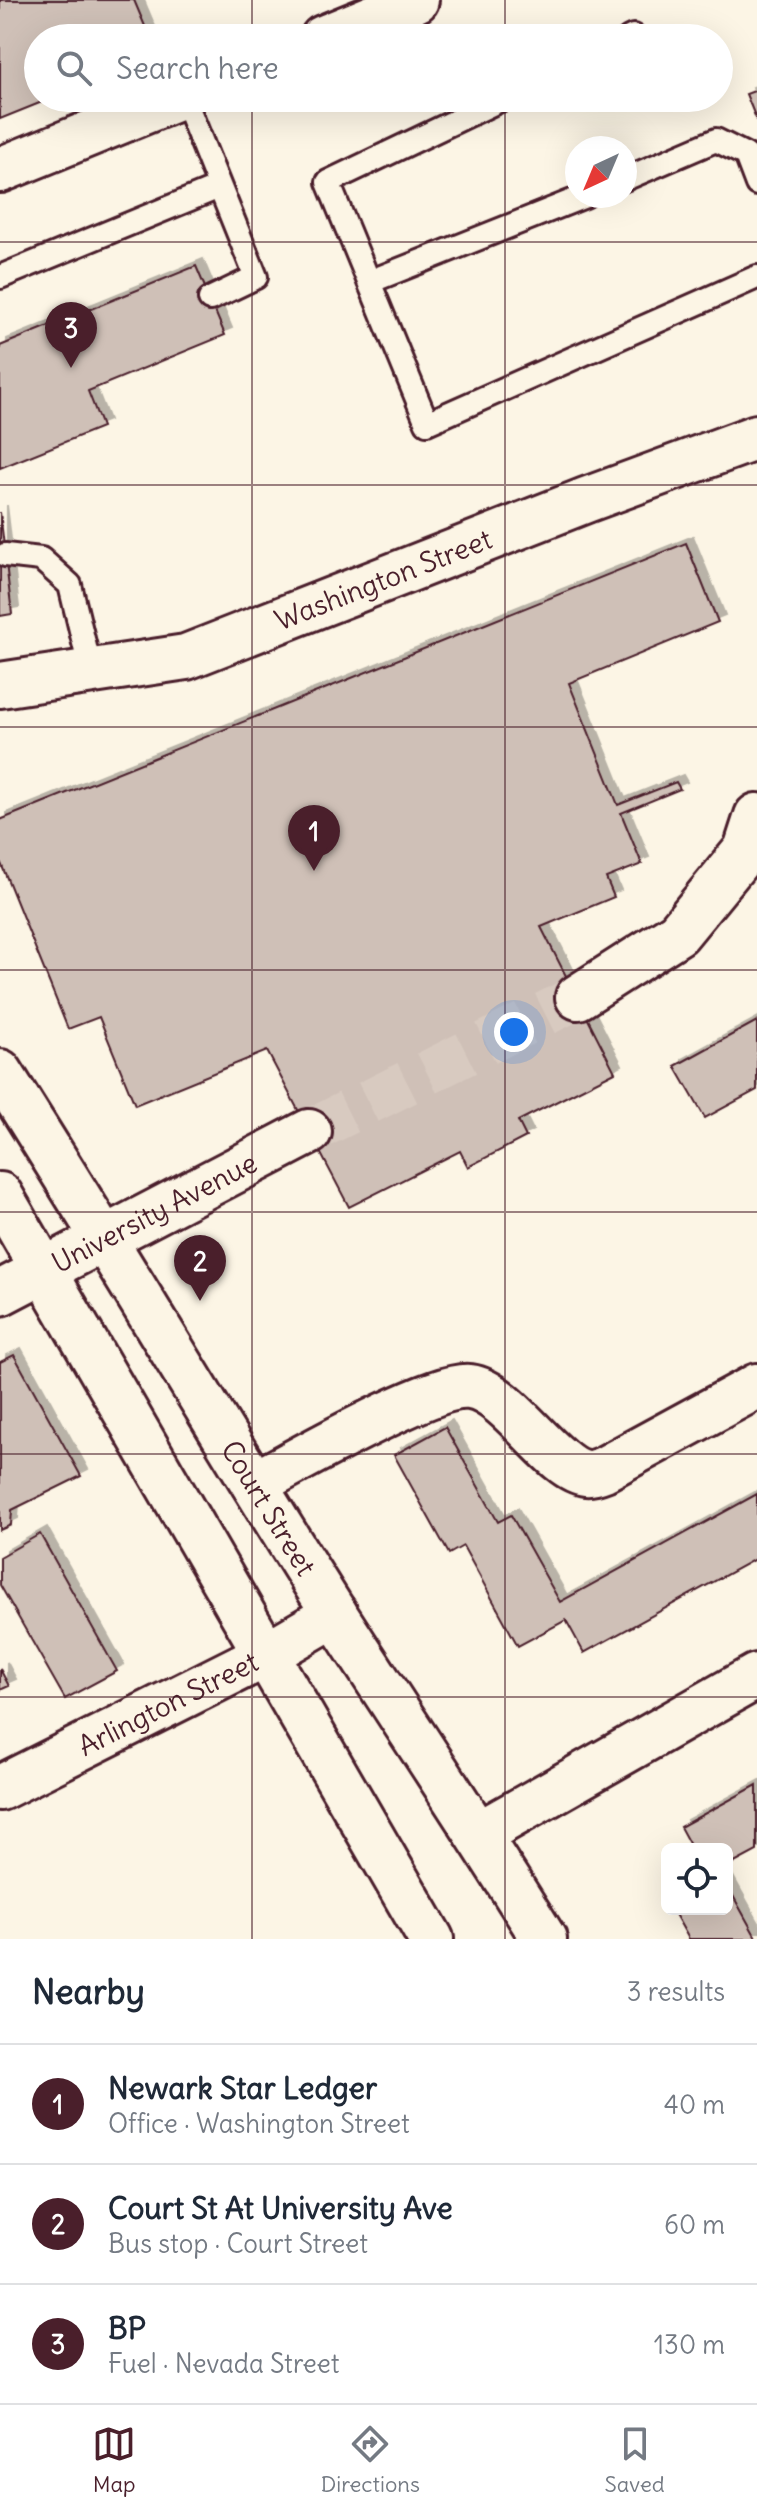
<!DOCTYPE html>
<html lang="en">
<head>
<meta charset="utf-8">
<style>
	:root { --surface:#fff; --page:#f6f6f7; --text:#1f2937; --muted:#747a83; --line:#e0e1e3; --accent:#4a1f2b }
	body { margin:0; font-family:Delius,sans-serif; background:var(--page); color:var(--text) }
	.controls { position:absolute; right:24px; bottom:24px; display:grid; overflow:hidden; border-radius:12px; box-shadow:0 8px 32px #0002 }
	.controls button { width:72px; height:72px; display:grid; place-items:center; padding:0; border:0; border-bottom:2px solid var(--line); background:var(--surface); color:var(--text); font:40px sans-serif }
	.compass { position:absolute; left:565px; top:136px; width:72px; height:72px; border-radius:50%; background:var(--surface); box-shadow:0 8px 32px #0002; rotate:224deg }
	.you { position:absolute; left:514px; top:1032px; width:28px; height:28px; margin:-20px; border:6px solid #fff; border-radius:50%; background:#1a73e8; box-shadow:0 0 0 12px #1a73e833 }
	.badge { display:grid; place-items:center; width:52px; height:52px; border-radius:50%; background:var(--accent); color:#fff; font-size:26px; font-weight:700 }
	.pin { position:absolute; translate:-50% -66px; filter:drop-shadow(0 2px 4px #0008) }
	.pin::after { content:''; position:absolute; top:42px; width:28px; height:24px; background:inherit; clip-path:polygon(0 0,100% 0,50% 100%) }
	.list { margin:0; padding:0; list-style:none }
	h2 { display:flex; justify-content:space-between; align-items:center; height:104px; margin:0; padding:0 32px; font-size:34px }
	h2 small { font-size:26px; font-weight:400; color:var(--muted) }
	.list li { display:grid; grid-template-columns:52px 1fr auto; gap:24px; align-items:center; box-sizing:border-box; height:120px; padding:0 32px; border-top:2px solid var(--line) }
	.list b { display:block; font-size:30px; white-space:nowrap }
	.list p { margin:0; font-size:26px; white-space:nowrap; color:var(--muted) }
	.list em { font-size:26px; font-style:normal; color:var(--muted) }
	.icon { flex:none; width:44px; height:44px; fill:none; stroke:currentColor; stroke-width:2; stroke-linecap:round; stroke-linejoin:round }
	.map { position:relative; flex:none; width:757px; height:1939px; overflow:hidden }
	.search { position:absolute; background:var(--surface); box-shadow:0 8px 32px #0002; left:24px; right:24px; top:24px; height:88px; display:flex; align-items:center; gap:20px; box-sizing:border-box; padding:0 28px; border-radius:44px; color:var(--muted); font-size:30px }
	.sheet { height:464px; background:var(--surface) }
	nav { display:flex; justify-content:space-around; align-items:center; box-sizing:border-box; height:112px; border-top:2px solid var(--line); background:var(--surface); font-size:22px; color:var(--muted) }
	nav a { display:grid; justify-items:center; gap:4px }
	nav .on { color:var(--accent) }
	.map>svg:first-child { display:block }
</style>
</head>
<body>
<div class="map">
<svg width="757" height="1939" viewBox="0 0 757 1939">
	<defs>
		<filter id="shadow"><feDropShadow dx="7" dy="-7" stdDeviation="0" flood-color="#0004"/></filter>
	</defs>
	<rect width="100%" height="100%" fill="#fcf5e5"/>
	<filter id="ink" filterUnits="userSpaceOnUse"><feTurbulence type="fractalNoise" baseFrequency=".0125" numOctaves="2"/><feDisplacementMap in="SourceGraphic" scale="16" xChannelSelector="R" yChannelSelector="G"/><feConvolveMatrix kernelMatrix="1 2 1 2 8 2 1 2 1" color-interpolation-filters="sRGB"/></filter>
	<g filter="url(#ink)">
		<!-- building -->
		<path fill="#cfc0b7" stroke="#4a1f2b" stroke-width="2" filter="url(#shadow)" d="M0 0H134L150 38H38V98H52L0 119Z
			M757 90V121L746 94Z
			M196 266 225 335 88 391 102 427 0 468V346Z
			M0 512 12 614 0 616Z
			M686 543 718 622 569 683 618 805 676 782 680 789 621 813 642 864 606 878 614 897 541 927 615 1072 518 1121 526 1137 468 1167 460 1151 349 1207 267 1051 135 1105 99 1017 68 1029 0 861V820Z
			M757 1021V1090L705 1118 675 1066Z
			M14 1355 81 1476 12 1510 11 1525 0 1530V1362Z
			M445 1427 498 1522 511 1515 560 1602 757 1494V1558L584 1653 566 1620 518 1646 463 1546 449 1554 394 1455Z
			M40 1534 117 1671 65 1699 0 1585V1557Z
			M0 1669 9 1686 0 1690Z
			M757 1785V1851L727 1867V1849H692L680 1827Z
			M727 1885 757 1939H689L672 1909H727Z"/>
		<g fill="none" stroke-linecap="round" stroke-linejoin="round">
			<!-- secondary-tunnel -->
			<path stroke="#d8cac0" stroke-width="44" stroke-dasharray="44 22" stroke-linecap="butt" d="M309 1132 578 997"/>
			<defs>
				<path id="lane" d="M629 38 633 36
					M184 98 256 277 210 299
					M504 98 328 182 427 423 757 277
					M625 179 716 140 746 155 757 184
					M0 277 219 187
					M369 282 585 196
					M5 555 41 559 70 585 91 672"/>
				<g id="street">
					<path d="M323 38 416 0"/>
					<path d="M0 170 177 98"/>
					<path d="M254 1484C294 1463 434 1382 470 1387 509 1392 553 1470 586 1473 591 1474 599 1471 604 1469L757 1386"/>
					<path id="s1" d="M0 1788 265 1655 335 1614"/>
					<path d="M479 1834 757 1676"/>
				</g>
				<g id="secondary">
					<path id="s2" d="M0 685 186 657 586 500 757 437"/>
					<path d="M578 997 678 933 746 850 757 816"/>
					<path id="s3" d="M0 1072C114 1251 221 1434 334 1613 404 1722 476 1829 544 1939"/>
					<path d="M0 1195 431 1939"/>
					<path id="s4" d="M0 1293 309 1132"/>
				</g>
			</defs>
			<!-- lane casing -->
			<use href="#lane" stroke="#4a1f2b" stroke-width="28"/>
			<!-- street casing -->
			<use href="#street" stroke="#4a1f2b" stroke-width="50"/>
			<!-- secondary casing -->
			<use href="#secondary" stroke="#4a1f2b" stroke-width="50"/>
			<!-- lane -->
			<use href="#lane" stroke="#fcf5e5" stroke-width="22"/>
			<!-- street -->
			<use href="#street" stroke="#fcf5e5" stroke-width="44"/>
			<!-- secondary -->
			<use href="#secondary" stroke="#fcf5e5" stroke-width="44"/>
		</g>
	</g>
	<!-- grid -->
	<path fill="none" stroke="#4a1f2b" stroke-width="2" stroke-opacity="0.55" d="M252 0V38M505 0V38M252 98V1939M505 98V1939M0 242H757M0 485H757M0 727H757M0 970H757M0 1212H757M0 1454H757M0 1697H757"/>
	<g text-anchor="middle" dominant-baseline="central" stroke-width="7" stroke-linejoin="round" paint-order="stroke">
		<!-- street labels -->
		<g font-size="28" fill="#4a1f2b" stroke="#fcf5e5">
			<text stroke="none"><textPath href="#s2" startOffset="400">Washington Street</textPath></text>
			<text stroke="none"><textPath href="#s4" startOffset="174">University Avenue</textPath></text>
			<text stroke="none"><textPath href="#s3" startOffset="512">Court Street</textPath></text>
			<text stroke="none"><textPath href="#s1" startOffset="188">Arlington Street</textPath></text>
		</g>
	</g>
</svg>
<div class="controls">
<button><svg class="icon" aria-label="locate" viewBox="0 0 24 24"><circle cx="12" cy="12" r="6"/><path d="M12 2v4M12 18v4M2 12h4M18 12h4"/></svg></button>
</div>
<svg class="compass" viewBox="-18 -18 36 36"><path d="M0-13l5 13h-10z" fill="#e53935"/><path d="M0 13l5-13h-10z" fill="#747a83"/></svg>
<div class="you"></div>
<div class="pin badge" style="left:314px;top:871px">1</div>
<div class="pin badge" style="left:200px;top:1301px">2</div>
<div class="pin badge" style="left:71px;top:368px">3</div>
<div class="search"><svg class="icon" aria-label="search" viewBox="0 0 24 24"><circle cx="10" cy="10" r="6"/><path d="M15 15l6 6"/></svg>Search here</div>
</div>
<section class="sheet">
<h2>Nearby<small>3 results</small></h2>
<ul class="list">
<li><span class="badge">1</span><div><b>Newark Star Ledger</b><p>Office · Washington Street</p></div><em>40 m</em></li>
<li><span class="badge">2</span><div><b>Court St At University Ave</b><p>Bus stop · Court Street</p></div><em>60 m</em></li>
<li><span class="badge">3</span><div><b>BP</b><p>Fuel · Nevada Street</p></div><em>130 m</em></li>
</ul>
</section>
<nav>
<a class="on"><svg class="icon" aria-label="map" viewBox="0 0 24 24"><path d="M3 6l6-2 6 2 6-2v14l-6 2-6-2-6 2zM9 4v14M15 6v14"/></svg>Map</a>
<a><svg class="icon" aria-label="directions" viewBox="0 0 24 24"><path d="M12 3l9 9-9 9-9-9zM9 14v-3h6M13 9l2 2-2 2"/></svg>Directions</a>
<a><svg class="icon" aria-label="saved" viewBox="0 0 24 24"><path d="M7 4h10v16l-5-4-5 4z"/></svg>Saved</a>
</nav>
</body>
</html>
